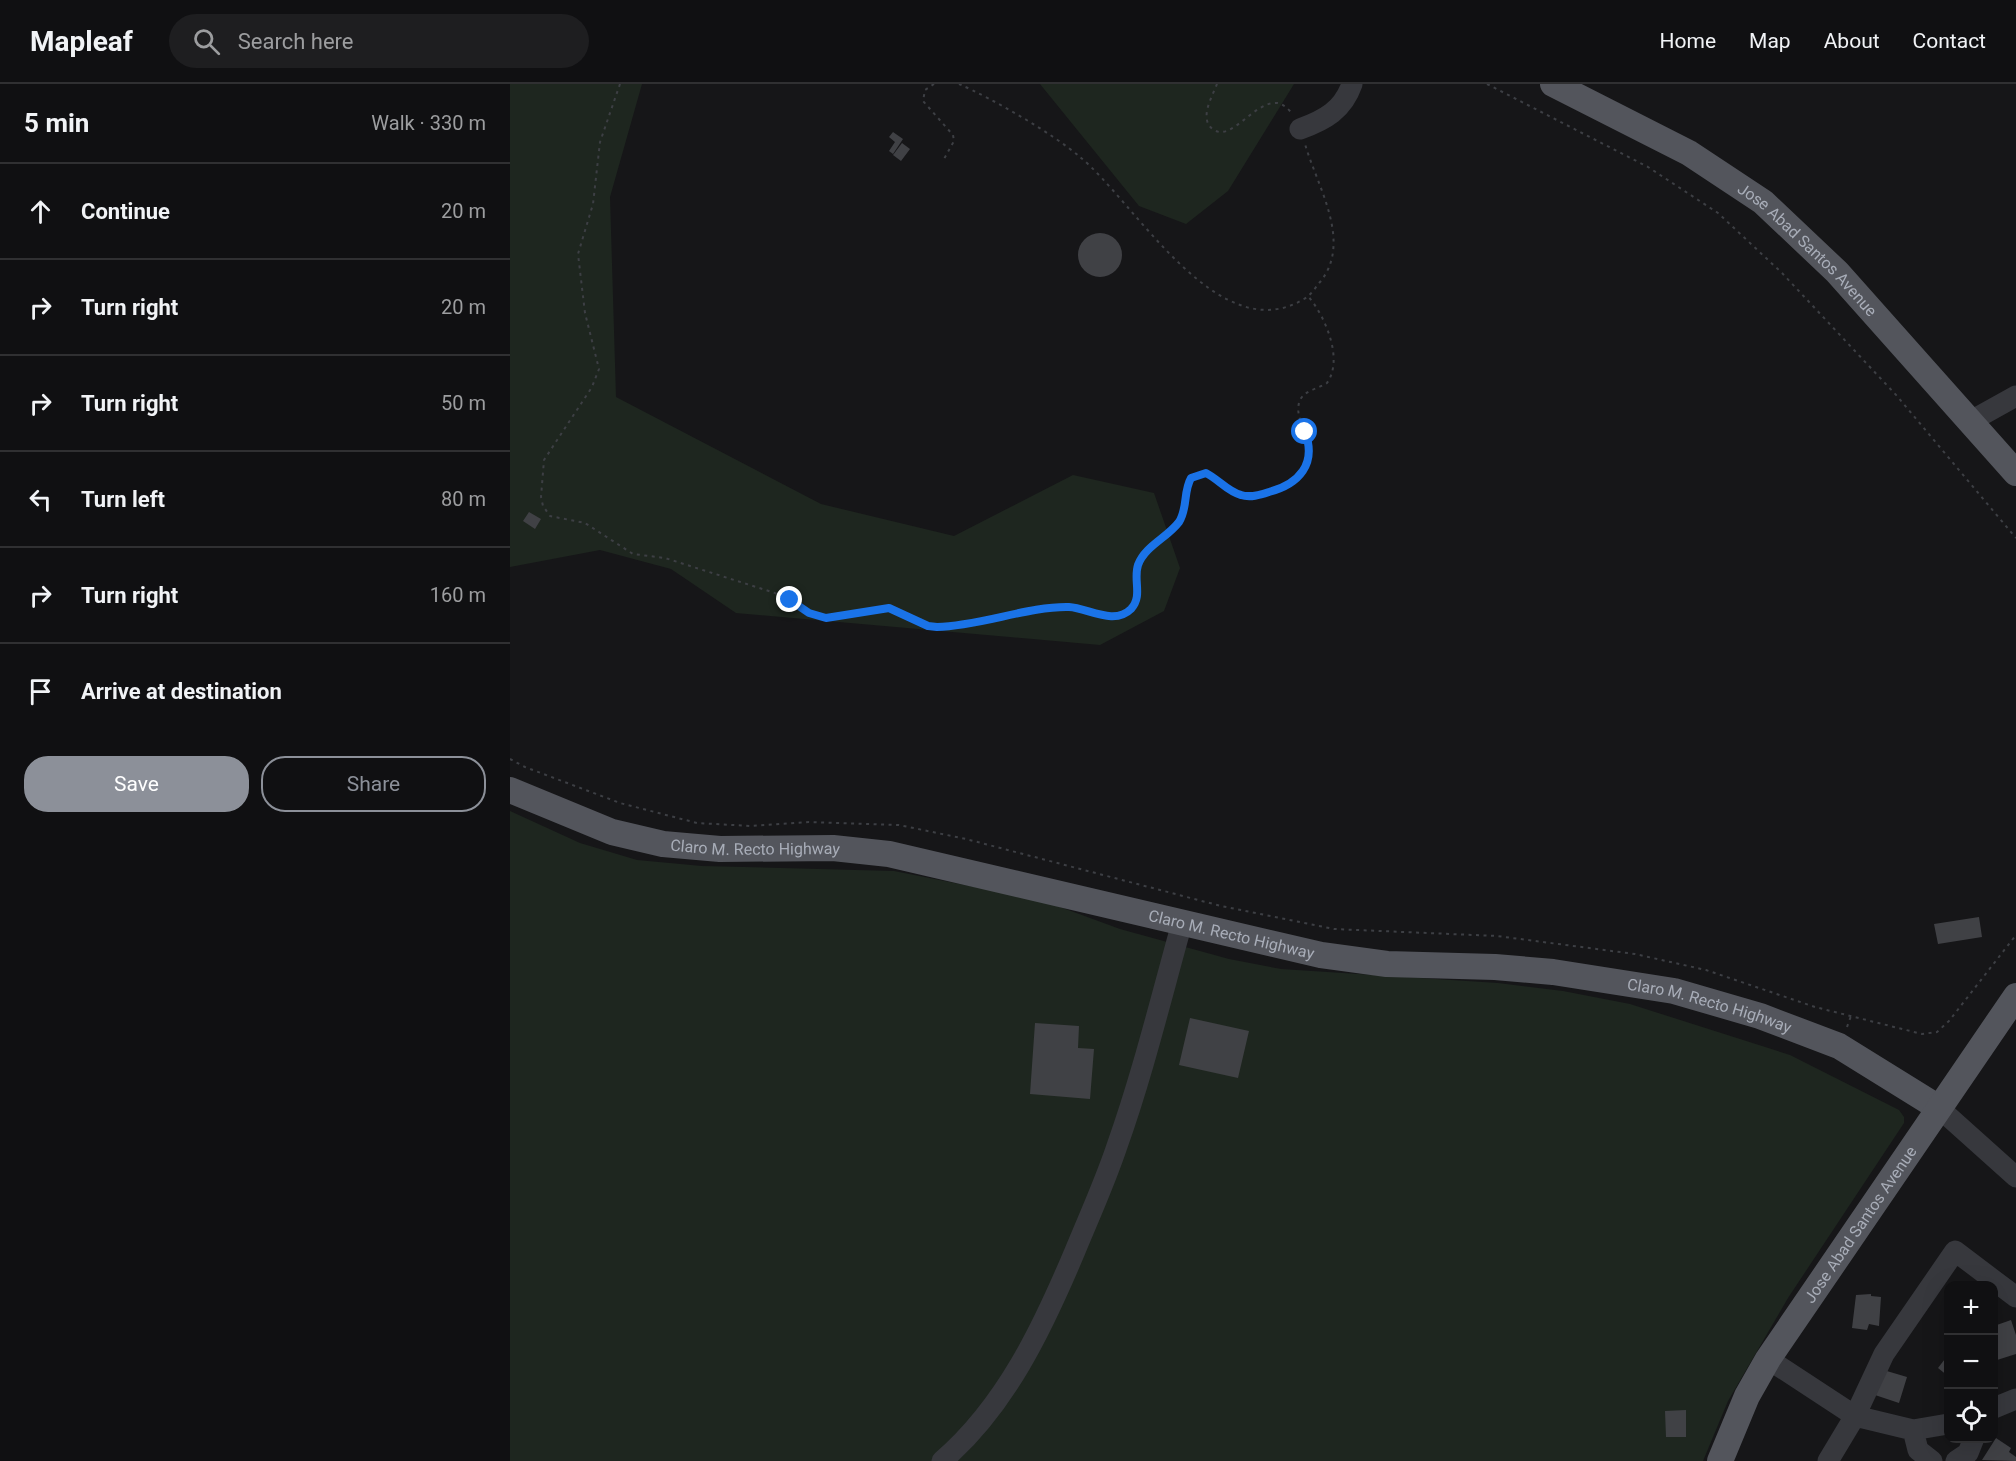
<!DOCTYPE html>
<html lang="en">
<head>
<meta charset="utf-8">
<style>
	:root { --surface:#101012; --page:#1e1e20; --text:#f1f3f6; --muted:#9c9d9f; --line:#303032; --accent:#8c9099 }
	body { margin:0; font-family:Roboto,sans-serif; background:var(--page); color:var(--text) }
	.controls { position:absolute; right:18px; bottom:18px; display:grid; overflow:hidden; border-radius:12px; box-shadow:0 6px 24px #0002 }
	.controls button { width:54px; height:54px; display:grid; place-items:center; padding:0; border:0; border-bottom:2px solid var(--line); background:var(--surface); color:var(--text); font:30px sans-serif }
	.stop { position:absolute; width:18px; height:18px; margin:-14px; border:4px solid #1a73e8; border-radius:50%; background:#fff }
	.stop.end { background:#1a73e8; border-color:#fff; box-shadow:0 2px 6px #0008 }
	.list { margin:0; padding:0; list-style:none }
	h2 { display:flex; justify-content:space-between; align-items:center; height:78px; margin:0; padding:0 24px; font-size:26px }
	h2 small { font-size:20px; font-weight:400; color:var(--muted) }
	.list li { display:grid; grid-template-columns:39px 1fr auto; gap:18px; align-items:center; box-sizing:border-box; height:96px; padding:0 24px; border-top:2px solid var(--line) }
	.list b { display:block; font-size:22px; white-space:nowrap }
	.list em { font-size:20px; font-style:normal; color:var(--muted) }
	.actions { display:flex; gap:12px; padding:18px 24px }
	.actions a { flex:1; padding:14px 0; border:2px solid var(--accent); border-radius:24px; text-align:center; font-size:21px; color:var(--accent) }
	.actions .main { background:var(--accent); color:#fff }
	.icon { flex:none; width:33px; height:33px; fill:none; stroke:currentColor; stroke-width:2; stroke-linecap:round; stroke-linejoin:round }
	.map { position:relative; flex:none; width:1506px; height:1377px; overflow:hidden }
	header { display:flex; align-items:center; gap:36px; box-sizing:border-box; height:84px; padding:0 30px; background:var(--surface); border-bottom:2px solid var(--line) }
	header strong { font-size:28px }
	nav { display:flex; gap:33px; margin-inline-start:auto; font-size:21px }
	.search { width:420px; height:54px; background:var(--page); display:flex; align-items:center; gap:15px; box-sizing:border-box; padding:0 21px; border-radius:33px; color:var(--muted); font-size:22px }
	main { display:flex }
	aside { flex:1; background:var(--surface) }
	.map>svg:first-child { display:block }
</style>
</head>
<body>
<header>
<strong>Mapleaf</strong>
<div class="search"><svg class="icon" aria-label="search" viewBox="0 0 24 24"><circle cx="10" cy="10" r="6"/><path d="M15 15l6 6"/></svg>Search here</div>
<nav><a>Home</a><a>Map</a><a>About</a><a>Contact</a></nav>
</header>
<main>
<aside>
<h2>5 min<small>Walk · 330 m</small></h2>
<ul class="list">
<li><svg class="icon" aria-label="ahead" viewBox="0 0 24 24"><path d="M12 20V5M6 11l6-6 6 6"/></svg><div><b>Continue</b></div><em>20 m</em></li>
<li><svg class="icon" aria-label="right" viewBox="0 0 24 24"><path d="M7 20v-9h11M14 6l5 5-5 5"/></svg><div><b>Turn right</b></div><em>20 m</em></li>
<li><svg class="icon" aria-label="right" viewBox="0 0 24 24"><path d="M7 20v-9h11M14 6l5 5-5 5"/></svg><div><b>Turn right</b></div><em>50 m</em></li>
<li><svg class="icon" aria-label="left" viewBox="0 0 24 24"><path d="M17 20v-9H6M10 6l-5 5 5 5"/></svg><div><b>Turn left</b></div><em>80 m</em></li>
<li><svg class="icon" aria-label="right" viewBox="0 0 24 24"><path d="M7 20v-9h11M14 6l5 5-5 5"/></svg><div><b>Turn right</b></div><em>160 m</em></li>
<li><svg class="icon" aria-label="arrive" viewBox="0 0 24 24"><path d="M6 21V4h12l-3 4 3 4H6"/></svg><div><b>Arrive at destination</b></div></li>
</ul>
<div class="actions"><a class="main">Save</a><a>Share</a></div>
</aside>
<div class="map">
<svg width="1506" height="1377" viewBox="0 0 1506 1377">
	<rect width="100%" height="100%" fill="#161618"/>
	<!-- green -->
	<path fill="#1e261f" d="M0 0H132L100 113 106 313 311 420 444 452 563 391 644 409 670 484 654 527 590 561 226 529 161 485 90 466 0 483Z
		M530 0H784L718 107 676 140 629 122Z
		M0 727 70 759 127 776 192 782 384 787 531 816 610 845 719 875 771 885 988 899 1053 907 1120 920 1280 971 1389 1026 1394 1033V1039L1278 1214 1218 1317 1193 1377H0Z"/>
	<!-- building -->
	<path fill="#404145" d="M383 48 393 55 383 70 379 67 385 58 379 53Z
		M392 59 400 65 391 77 383 71Z
		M568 171a22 22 0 1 1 44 0a22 22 0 1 1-44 0Z
		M19 428 31 435 25 445 13 437Z
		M1469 833 1472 853 1428 860 1424 840Z
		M680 934 739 947 728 994 669 981Z
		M525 939 569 942 568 964 584 965 580 1015 520 1010Z
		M1361 1210V1212L1371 1213 1369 1242 1359 1240 1357 1246 1342 1244 1346 1211Z
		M1501 1236 1506 1251V1270L1487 1276 1484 1266V1242Z
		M1438 1271V1292L1428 1284Z
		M1370 1285 1397 1293 1389 1319 1362 1310Z
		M1176 1326V1353H1156L1155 1327Z
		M1486 1354 1501 1364 1499 1368 1506 1373V1377L1472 1376Z"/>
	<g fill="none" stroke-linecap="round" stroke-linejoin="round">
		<!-- path -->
		<path stroke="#3d3f44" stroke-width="2" stroke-dasharray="3 4.5" stroke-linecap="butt" d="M110 0 90 58 83 120 68 170 75 229 89 285 82 303 34 376 31 413 33 422 40 432 75 439 123 470 155 474 265 509 308 533 324 534 379 524 418 542 437 543 558 523 603 532 617 528 626 517 627 485 632 472 663 445 672 432 681 394 696 389C708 395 718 408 731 411 758 418 803 396 800 365 799 349 783 333 790 316 795 306 808 305 817 299 834 275 815 232 798 212
			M424 0 415 6 413 17 443 51 444 57 434 75
			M449 0C483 15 542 49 570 73 626 119 708 267 794 215 801 211 805 204 810 198 843 158 807 102 795 60
			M707 0C702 13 688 36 704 46 721 57 743 20 764 19 772 18 777 24 783 30
			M977 0 1138 83 1208 129 1272 189 1387 312 1506 454
			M0 675 15 683 110 719 187 739 240 742 299 738 389 741 456 755 711 822 824 845 987 852 1125 870 1196 886 1305 923 1412 950 1427 948 1439 937 1506 851
			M1337 943 1341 932"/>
		<!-- minor -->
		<path stroke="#37383d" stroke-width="21" d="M790 45C815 36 833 26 842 0
			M1461 337 1506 312
			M1429 1024 1506 1093
			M1258 1275 1345 1332 1403 1346 1438 1340
			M1484 1324 1506 1315
			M1403 1346 1408 1366 1422 1377
			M432 1377C496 1322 533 1243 565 1167 579 1133 595 1098 607 1062 633 989 651 914 672 839
			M1318 1377 1345 1332 1374 1270 1445 1167 1506 1213
			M1446 1377 1458 1369 1464 1354"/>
		<!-- major -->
		<g stroke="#53555c" stroke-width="26">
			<path id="s1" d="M1043 0 1179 69 1253 118 1327 188 1506 389"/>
			<path id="s2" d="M0 706 102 748 153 760 210 765 323 764 379 770 811 871 877 880 985 883 1043 888 1164 907 1250 932 1329 962 1429 1024"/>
			<path id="s3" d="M1210 1377 1237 1312 1258 1275 1506 912"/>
		</g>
	</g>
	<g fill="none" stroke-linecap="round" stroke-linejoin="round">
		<!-- route -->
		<path stroke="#1a73e8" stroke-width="8" d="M280 516 299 529 316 534 379 524 418 542 427 543C470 542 519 522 559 523 578 524 604 542 621 525 633 512 623 496 628 481 635 462 657 454 669 438 678 424 673 408 681 394L696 389C708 395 718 408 731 411 740 414 750 411 759 408 789 400 807 380 795 348"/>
	</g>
	<g text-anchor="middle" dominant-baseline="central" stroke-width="4.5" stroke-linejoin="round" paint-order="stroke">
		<!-- street labels -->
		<g font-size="16" fill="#a8adb8" stroke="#111113">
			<text stroke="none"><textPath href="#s1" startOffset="306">Jose Abad Santos Avenue</textPath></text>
			<text stroke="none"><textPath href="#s2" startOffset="255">Claro M. Recto Highway</textPath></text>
			<text stroke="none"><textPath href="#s2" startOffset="741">Claro M. Recto Highway</textPath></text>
			<text stroke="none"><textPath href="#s2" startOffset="1226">Claro M. Recto Highway</textPath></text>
			<text stroke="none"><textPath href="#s3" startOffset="276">Jose Abad Santos Avenue</textPath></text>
		</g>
	</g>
</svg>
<div class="controls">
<button>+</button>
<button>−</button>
<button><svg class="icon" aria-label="locate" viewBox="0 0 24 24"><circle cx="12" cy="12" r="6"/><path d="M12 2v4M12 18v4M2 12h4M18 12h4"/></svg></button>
</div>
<div class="stop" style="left:795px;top:348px"></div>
<div class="stop end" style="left:280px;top:516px"></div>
</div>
</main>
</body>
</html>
